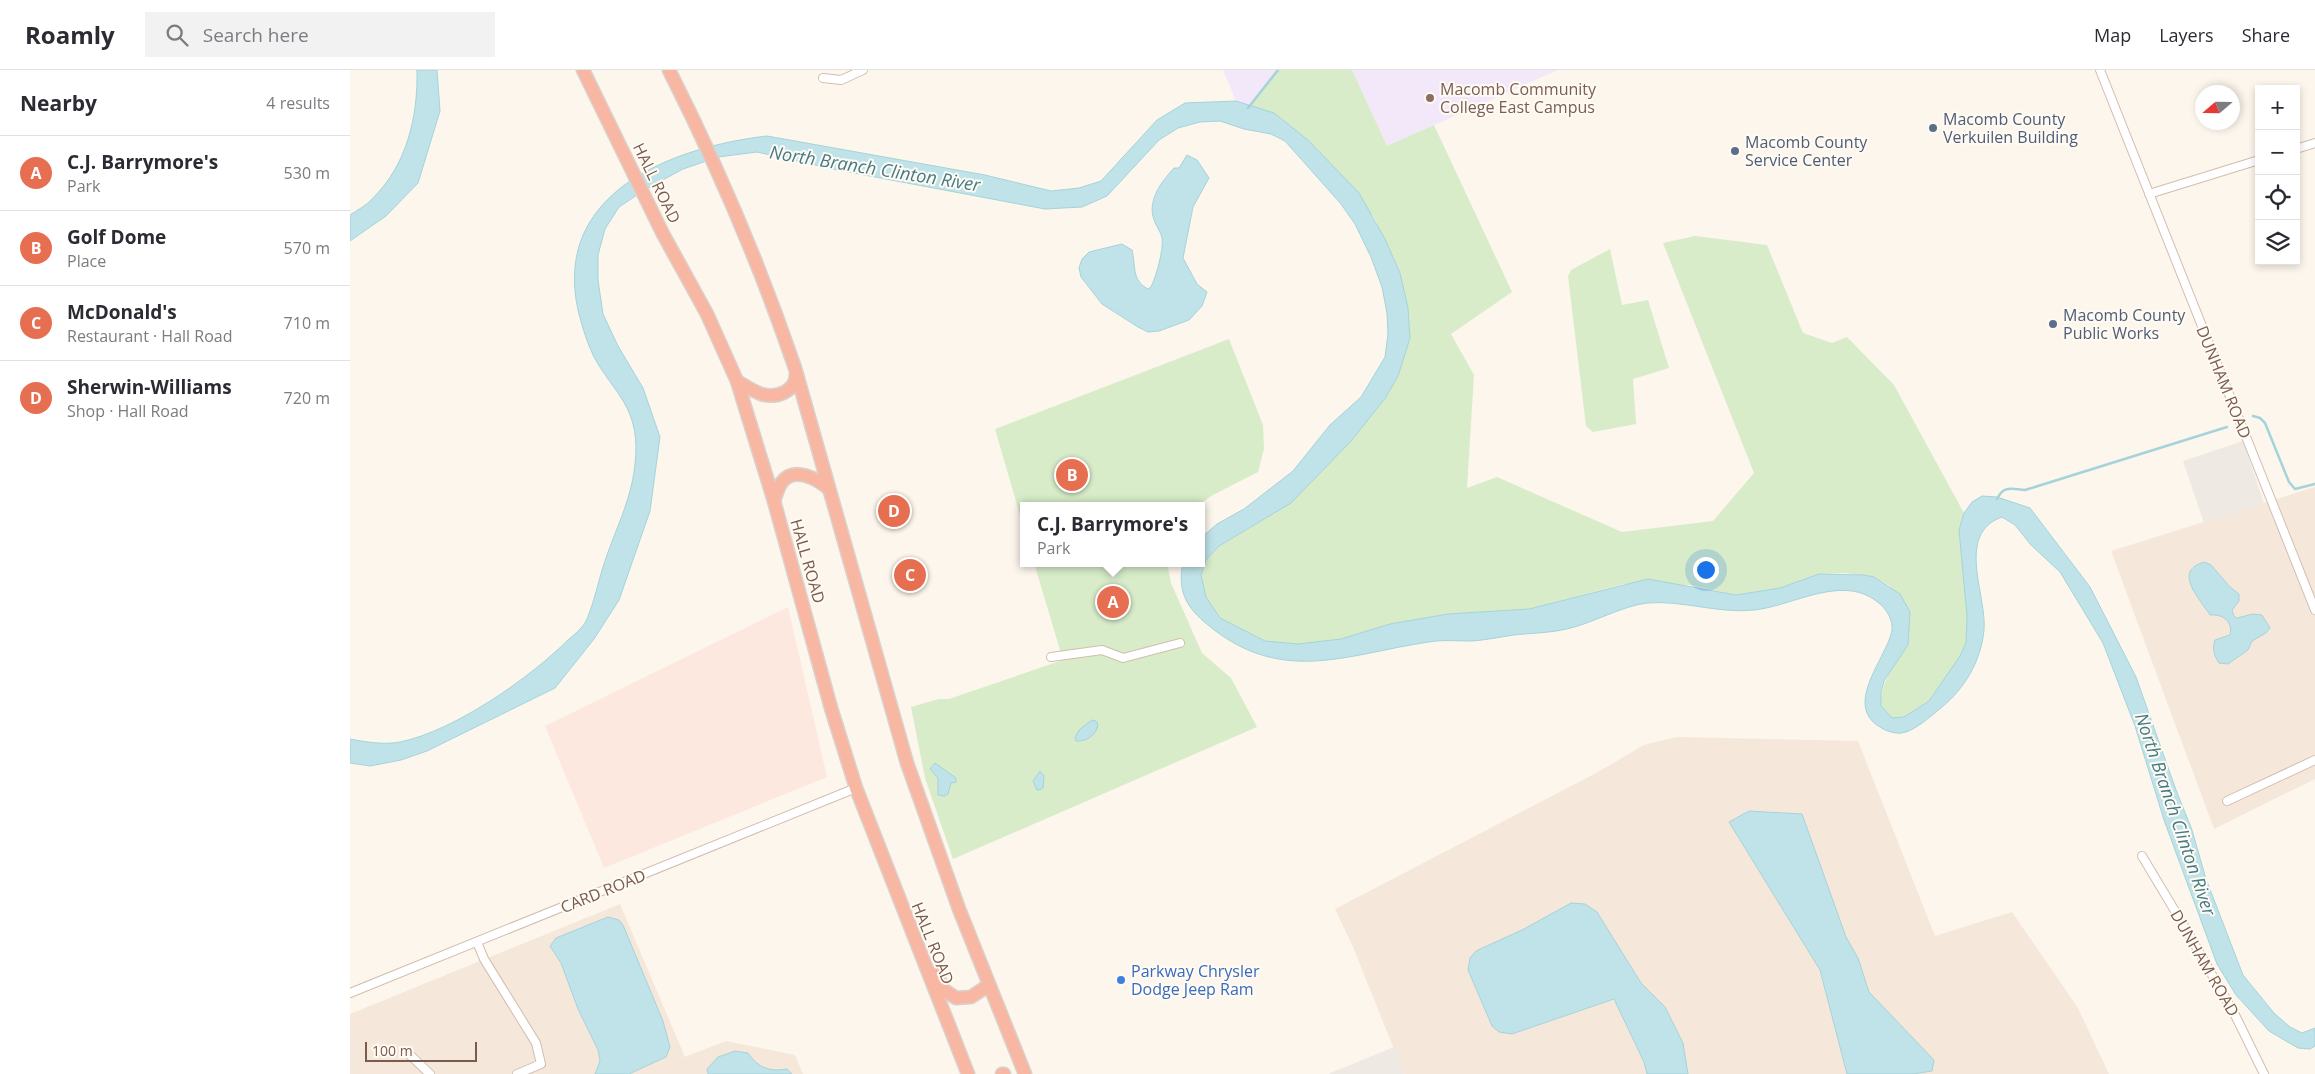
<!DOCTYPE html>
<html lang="en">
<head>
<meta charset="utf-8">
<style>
	:root { --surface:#fff; --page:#f2f2f3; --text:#2b2b33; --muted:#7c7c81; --line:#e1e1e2; --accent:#e76f51 }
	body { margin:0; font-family:"Open Sans",sans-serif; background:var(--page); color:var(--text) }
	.controls { position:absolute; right:15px; top:15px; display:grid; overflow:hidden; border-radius:0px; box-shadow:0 2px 8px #0003 }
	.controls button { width:45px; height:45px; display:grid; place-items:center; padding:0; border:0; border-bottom:1px solid var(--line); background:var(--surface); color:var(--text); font:25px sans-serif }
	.compass { position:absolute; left:1845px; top:15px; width:45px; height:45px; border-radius:50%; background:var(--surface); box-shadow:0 2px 8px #0003; rotate:250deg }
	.scale { position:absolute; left:15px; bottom:12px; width:112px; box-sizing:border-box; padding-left:5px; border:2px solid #7a5c4d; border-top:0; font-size:14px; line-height:18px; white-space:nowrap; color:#7a5c4d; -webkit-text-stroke:4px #fffaf3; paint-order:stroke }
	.you { position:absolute; left:1355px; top:499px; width:18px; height:18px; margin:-12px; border:4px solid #fff; border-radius:50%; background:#1a73e8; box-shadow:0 0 0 8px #1a73e833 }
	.badge { display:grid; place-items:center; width:32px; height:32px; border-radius:50%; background:var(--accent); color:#fff; font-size:16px; font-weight:700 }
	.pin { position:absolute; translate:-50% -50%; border:2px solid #fff; box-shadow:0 1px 5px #0006 }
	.popup { position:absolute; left:670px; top:432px; width:185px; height:65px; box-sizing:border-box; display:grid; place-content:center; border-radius:0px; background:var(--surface); filter:drop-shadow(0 1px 4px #0005); font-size:16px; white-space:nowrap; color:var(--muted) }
	.popup b { font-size:19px; color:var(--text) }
	.popup::after { content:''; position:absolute; left:50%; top:100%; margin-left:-10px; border:10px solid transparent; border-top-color:var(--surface) }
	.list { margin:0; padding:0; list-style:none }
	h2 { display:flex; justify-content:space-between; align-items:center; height:65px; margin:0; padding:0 20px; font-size:21px }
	h2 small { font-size:16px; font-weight:400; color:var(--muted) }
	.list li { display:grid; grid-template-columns:32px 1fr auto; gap:15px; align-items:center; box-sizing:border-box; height:75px; padding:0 20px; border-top:1px solid var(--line) }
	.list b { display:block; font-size:19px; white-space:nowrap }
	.list p { margin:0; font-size:16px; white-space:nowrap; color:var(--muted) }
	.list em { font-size:16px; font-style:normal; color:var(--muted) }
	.icon { flex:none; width:28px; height:28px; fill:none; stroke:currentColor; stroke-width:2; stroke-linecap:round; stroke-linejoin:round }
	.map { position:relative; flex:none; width:1965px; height:1004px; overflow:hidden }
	header { display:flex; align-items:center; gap:30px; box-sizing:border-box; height:70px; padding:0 25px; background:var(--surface); border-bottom:1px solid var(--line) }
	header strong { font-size:24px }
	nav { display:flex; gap:28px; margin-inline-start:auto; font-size:18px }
	.search { width:350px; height:45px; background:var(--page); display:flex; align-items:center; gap:12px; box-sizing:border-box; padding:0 18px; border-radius:0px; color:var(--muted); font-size:19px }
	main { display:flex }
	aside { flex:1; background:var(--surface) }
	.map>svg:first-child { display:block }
</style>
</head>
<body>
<header>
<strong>Roamly</strong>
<div class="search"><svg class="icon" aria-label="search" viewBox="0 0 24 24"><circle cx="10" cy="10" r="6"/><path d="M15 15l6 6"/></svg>Search here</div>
<nav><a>Map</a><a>Layers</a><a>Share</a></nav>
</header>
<main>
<aside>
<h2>Nearby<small>4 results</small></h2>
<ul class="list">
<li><span class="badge">A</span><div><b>C.J. Barrymore's</b><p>Park</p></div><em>530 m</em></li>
<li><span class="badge">B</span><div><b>Golf Dome</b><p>Place</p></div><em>570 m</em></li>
<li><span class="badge">C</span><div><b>McDonald's</b><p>Restaurant · Hall Road</p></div><em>710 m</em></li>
<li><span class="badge">D</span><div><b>Sherwin-Williams</b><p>Shop · Hall Road</p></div><em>720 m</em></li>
</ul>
</aside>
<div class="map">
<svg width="1965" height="1004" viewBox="0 0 1965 1004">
	<rect width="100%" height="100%" fill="#fdf6ec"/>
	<!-- residential -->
	<path fill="#f5e8da" d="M1965 417V709L1864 759 1761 481Z
		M1326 667 1508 671 1585 866 1662 842 1728 938 1759 1004H1054L1003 877 985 839 1248 702 1294 675Z
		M270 834 335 987 376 971 445 985 453 1004H0V944Z"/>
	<!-- commercial -->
	<path fill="#fde8e0" d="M438 537 477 707 254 798 195 656Z"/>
	<!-- industrial -->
	<path fill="#efe9e4" d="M1893 371 1914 433 1854 453 1833 391Z
		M1044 977 1054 1004H978Z"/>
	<!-- education -->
	<path fill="#f3e8fa" d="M873 0H928L899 36 886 31Z
		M1002 0H1208L1037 76Z"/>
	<!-- green -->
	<path fill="#d8ecc9" d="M928 0H1002L1037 76 1084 55 1162 222 1101 264 1124 305 1117 418 1147 407 1272 462 1363 451 1404 403 1313 173 1345 166 1417 175 1453 263 1482 273 1497 267 1544 315 1614 443 1609 461 1617 546 1616 573 1610 586 1579 631 1554 647 1542 649 1531 636C1531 610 1544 596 1558 575L1540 516 1524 507 1496 503 1469 504 1430 518 1386 525 1340 515 1274 514 1179 539 1098 544 1040 554 991 569 948 574 915 571 870 548 856 527 851 505 856 491 869 476 911 451 1002 370 1036 327 1048 306 1060 268 1058 238 1050 203 1024 147 924 43 899 36Z
		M1260 179 1272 235 1298 230 1319 298 1283 309 1286 354 1243 362 1236 356 1218 206 1221 200Z
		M879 269 913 355 914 379 908 402 861 426 848 436H674V459L645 359Z
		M684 493H817L821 513 852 583 881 608 907 657 603 789 575 708 561 637 589 629H599L713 590Z"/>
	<!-- water -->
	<path fill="#bfe3e8" stroke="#a5d3da" d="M67 0H87L90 41 68 113 36 146 0 171V145C7 140 16 136 22 129 57 95 68 47 67 0Z
		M886 31 924 43 958 70 1009 123 1035 169 1050 203 1058 238 1060 268 1048 306 1036 327 1002 370 941 433 869 476 856 490 851 505 856 527 870 548 915 571 948 574 991 569 1040 554 1098 544 1179 539 1298 509 1386 525 1430 518 1469 504 1514 505 1524 507 1550 524 1560 542 1558 575 1534 611 1531 623V636L1542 648 1554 647 1579 631 1610 586 1616 573 1617 546 1609 460 1614 443 1622 432 1632 426 1647 427 1680 438 1740 517 1786 607 1826 720 1842 760 1856 809 1893 905 1924 943 1940 957 1952 963 1965 958V976L1960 979 1948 978 1919 961 1886 925 1867 894 1814 750 1785 656 1753 573 1710 502 1681 475 1665 455 1652 447C1605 464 1637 525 1634 560 1631 591 1615 618 1592 637 1582 645 1565 661 1552 663 1546 664 1535 661 1530 657 1492 635 1538 586 1542 560 1543 550 1537 540 1530 534 1494 502 1444 536 1404 540 1368 544 1333 530 1297 533 1272 536 1243 553 1217 559 1200 563 1181 563 1164 565 1150 567 1136 570 1122 571 1110 571 1098 570 1086 571 1001 582 934 618 858 555 837 538 827 522 833 493H852V467L867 454 894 439 943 401 980 355 1011 327 1035 287 1038 264 1037 243 1032 217 1021 187 1005 154 991 134 935 71 921 64 894 59 870 51 850 52 828 58 809 70 757 126 732 137 695 139 488 100 407 82 368 87 333 99 296 119 269 137 255 159 248 185V210L253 244 268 276 293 318 310 367 300 441 269 530 244 569 205 618 77 681 51 690 20 696 0 693V669C16 672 33 675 50 672 104 661 180 608 219 569 224 565 231 559 235 553 242 540 248 513 253 497 267 453 286 424 286 376 285 334 262 320 244 287 237 273 232 256 228 240 202 122 323 77 417 66L635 105 701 121 729 118 751 111 807 50 835 33Z
		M837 85 847 90 859 108 843 137 833 188 847 214 857 222 852 236 839 250 809 261 798 262 788 257 752 234 731 207 729 198 732 189 739 182 772 174 782 180C786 195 781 210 798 219L801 217C806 207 814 179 812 168 811 162 806 156 804 150 797 131 811 112 824 98H829Z
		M1855 492 1861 495 1880 517 1889 524V531L1882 540 1884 546 1887 548 1903 544 1912 545 1920 558 1916 563 1902 571 1898 580 1878 594 1869 593C1864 585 1862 580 1865 570L1880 565C1883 551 1873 544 1860 545 1849 528 1822 500 1855 492Z
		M742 650 746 651 748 654C747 665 736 672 726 671L725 667 730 659Z
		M585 693 606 708V712L601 713 598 724 594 726 588 725V708L580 699Z
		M690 701 694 706 693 718 689 720H687L683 711Z
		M1399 741 1452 744 1496 867 1508 888 1519 922 1584 990 1582 1001 1563 1004H1497L1470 900 1379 752Z
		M1221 833 1235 834 1247 842 1291 913 1315 937 1333 973 1338 1004H1297L1294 992 1264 929 1162 964 1149 962 1142 956 1118 900 1120 888 1126 881 1174 859Z
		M258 847 269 850 273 855 313 951 320 977 316 987 279 1004H245L250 991 248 980 228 939 211 893 200 876 206 868Z
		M385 981 398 983C408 998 420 1002 437 999L442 1004H358L357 999 368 987Z"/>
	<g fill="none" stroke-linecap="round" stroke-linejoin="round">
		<!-- stream -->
		<path stroke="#a5d3da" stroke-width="2.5" d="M898 38 928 0
			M1903 346 1910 348 1915 353 1939 412 1945 419 1965 414
			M1647 429C1654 415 1661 419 1675 420L1877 357"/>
		<defs>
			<path id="minor" d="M1750 0 1965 540
				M473 8 491 10 513 0
				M1946 79 1965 73
				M1799 124 1909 90
				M701 587 752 580 773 588 830 573
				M1877 731 1965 690
				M1792 786 1837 861 1885 945 1914 1004
				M127 872 134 889 186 973 191 994 167 1004
				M0 923 506 718
				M60 985 80 1004"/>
			<path id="highway" d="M233 0 313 164 357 244 387 311 424 431 481 638 506 718 618 1004
				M319 0C368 97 410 195 445 298L557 693 609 839 675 1004
				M387 311C395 316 403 321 411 324 427 329 446 321 446 304
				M424 431C426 425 428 417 432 412 444 396 468 409 479 419
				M586 902 594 920 606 928 621 927 639 915
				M652 1004H654"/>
		</defs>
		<!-- minor casing -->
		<use href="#minor" stroke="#d1beb0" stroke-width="10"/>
		<!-- highway casing -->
		<use href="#highway" stroke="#dad1cd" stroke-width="15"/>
		<!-- minor -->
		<use href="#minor" stroke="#fff" stroke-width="8"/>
		<!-- highway -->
		<use href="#highway" stroke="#f7b7a3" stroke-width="12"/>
	</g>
	<!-- markers -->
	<circle fill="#8d6e63" stroke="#fffaf3" stroke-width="2" cx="1080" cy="28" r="5"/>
	<g fill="#5c6f8a" stroke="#fffaf3" stroke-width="2">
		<circle cx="1583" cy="58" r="5"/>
		<circle cx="1385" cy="81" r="5"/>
		<circle cx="1703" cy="254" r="5"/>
	</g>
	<circle fill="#3f7fe0" stroke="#fffaf3" stroke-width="2" cx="771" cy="910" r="5"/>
	<g text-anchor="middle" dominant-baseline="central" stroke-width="4" stroke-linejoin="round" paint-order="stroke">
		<!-- education labels -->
		<g font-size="16" fill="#785e54" stroke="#fffaf3" text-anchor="start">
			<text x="1090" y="19">Macomb Community<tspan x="1090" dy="18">College East Campus</tspan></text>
		</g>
		<!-- service labels -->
		<g font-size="16" fill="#4e5e75" stroke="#fffaf3" text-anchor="start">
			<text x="1593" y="49">Macomb County<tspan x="1593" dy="18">Verkuilen Building</tspan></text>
			<text x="1395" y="72">Macomb County<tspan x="1395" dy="18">Service Center</tspan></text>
			<text x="1713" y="245">Macomb County<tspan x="1713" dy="18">Public Works</tspan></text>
		</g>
		<!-- street labels -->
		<g font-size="16" fill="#7a5c4d" stroke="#fffaf3">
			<text transform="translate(307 113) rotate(64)">HALL ROAD</text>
			<text transform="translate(1874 312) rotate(68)">DUNHAM ROAD</text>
			<text transform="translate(458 491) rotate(74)">HALL ROAD</text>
			<text transform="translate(253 821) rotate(-22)">CARD ROAD</text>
			<text transform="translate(583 873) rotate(68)">HALL ROAD</text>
			<text transform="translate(1855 893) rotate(60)">DUNHAM ROAD</text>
		</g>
		<!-- shop labels -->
		<g font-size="16" fill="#366cbe" stroke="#fffaf3" text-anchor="start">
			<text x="781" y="901">Parkway Chrysler<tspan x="781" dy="18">Dodge Jeep Ram</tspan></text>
		</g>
		<!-- water labels -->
		<g font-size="18" font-style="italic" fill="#437c86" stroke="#fffaf3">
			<text transform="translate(525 98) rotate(9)">North Branch Clinton River</text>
			<text transform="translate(1826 744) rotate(71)">North Branch Clinton River</text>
		</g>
	</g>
</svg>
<div class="controls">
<button>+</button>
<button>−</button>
<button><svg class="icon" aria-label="locate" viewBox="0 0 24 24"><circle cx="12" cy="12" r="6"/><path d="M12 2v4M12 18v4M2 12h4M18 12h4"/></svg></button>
<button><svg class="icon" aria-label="layers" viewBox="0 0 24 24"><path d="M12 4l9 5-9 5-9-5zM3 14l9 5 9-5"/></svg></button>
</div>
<svg class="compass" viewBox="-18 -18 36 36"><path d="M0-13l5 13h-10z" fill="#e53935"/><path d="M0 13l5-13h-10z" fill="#7c7c81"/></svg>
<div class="scale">100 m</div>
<div class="you"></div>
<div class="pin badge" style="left:763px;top:532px">A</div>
<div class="popup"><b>C.J. Barrymore's</b>Park</div>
<div class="pin badge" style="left:722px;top:405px">B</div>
<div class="pin badge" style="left:560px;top:505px">C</div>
<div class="pin badge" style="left:544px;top:441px">D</div>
</div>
</main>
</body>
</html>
